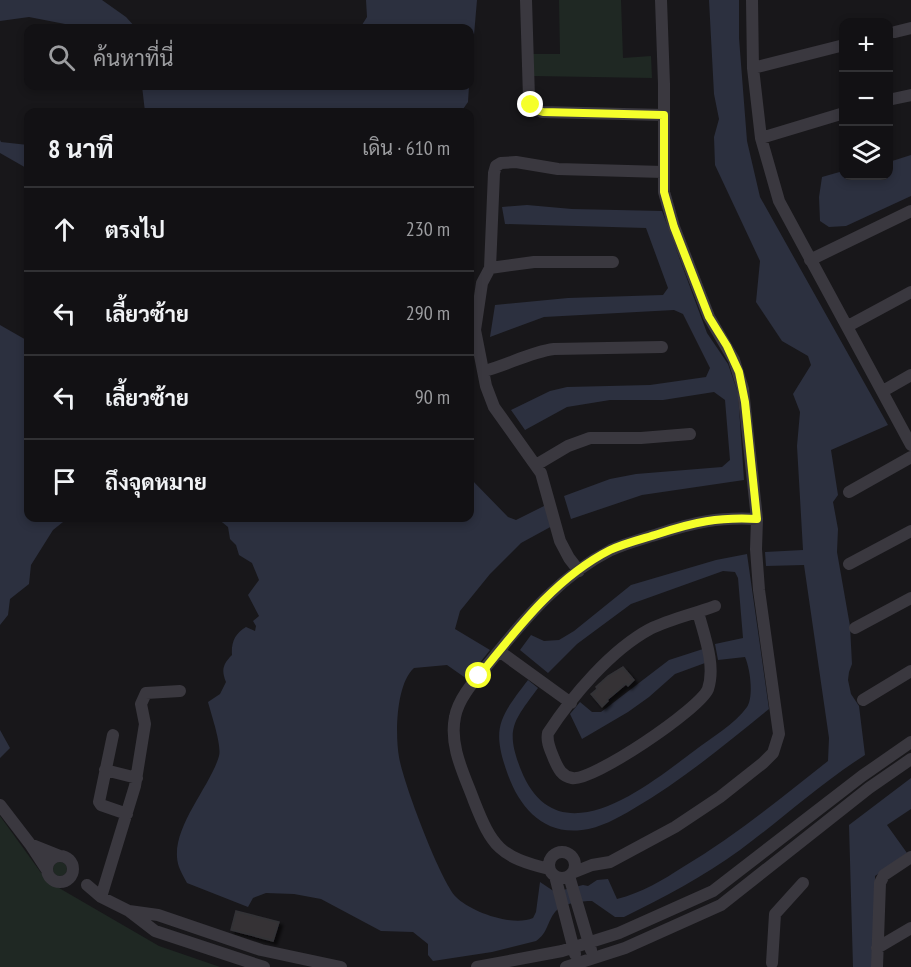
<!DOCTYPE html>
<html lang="th">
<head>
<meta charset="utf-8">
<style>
	:root { --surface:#121114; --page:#1b1a1d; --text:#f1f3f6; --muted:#9c9da0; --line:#313134 }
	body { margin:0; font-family:"PT Sans Narrow",Sarabun,sans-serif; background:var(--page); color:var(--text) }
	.controls { position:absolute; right:18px; top:18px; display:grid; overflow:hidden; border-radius:12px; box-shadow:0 3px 9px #0003 }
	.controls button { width:54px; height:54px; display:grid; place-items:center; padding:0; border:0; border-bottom:2px solid var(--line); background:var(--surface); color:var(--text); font:30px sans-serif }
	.stop { position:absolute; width:18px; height:18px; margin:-14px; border:4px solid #f5ff2b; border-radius:50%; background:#fff }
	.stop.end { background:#f5ff2b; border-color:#fff; box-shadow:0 2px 6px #0008 }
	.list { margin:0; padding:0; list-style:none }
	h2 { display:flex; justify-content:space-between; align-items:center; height:78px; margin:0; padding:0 24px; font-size:26px }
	h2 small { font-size:20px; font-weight:400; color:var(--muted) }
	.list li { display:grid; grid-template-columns:39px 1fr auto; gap:18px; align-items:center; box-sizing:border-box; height:84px; padding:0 24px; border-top:2px solid var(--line) }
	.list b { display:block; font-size:22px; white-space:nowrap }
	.list em { font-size:20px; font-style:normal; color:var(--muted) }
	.icon { flex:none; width:33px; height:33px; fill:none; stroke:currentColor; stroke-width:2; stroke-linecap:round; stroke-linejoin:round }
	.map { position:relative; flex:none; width:911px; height:967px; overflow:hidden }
	.search { position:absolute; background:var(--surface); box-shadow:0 3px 9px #0003; left:24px; top:24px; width:450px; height:66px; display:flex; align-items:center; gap:15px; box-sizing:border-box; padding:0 21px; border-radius:12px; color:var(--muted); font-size:22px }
	.panel { position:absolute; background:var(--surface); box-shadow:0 3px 9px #0003; left:24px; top:108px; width:450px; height:414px; border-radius:12px }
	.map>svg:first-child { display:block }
</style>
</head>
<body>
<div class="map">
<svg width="911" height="967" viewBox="0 0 911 967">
	<defs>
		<filter id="shadow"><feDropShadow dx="3.5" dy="3.5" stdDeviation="1.5" flood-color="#0009"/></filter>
	</defs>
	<rect width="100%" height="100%" fill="#18171a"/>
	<!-- green -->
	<path fill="#1f2823" d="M559 0H621L623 58 651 56 652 78 533 76V54H560Z
		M0 816 47 881 159 946 220 967H0Z
		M53 869a7 7 0 1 1 14 0a7 7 0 1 1-14 0Z"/>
	<!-- water -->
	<path fill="#2c303f" d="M0 0H102L126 17 136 28H76L65 24 29 17 0 21Z
		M366 0H477L470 82V28H360L367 17Z
		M709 0H739V38L747 141 760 197 888 425 831 450 838 495 833 502 838 529 837 552 850 626 852 664 849 672 848 680 851 694 859 706 865 755C821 783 782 819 740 850 703 877 664 897 624 917H615L592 901C582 901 562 903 555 912 547 922 548 933 536 941L492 952 433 961 428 955V944L413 932 381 931 321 899 294 894 266 893 253 898 248 907 187 883C184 878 181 872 179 867 167 832 210 788 219 756 222 745 211 714 208 702L220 694 226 682C221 670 223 664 232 655 231 643 235 633 246 627L255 631 256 626 253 621 259 616 248 595 259 580 252 563 239 555 236 545 230 539 228 527 217 518H470V478L508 517 516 520 550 503 554 525 521 543 490 574 460 611 455 629 490 650 467 679 447 665 414 668C396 684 395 734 399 757 403 782 440 880 456 897 471 912 513 927 533 918L536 912 540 882 555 892 583 885 588 886 597 880 608 879 617 899C641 893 663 880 683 867 735 836 781 798 828 761L829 738 804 565 766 566 765 552 803 550 797 446 800 412 793 394 811 365 808 356 782 341 756 302 760 261 715 165 714 137 719 119 714 94Z
		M142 86H469L468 102 461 112H145Z
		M0 140 1 142 28 145V169L0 153Z
		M911 155V196L846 226 829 227 820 221 819 197 822 177 843 171 844 176H888L889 162Z
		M527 205 572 209 662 211 707 333 728 364 738 393 744 480 642 495 571 519 564 496 610 479 636 474 722 467 730 460 725 400 714 392 663 400H610L567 407 525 430 511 410 550 391 567 387 650 385 706 377 710 368 683 314 674 310 544 317 490 337 495 305 568 298 663 295 668 288 646 228 505 224 502 207Z
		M0 325 28 341V518H68L53 530 31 565 29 584 10 599 8 615 0 625Z
		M747 554 769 709C725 745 681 781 633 809 618 818 600 828 582 830 544 835 520 808 508 775 491 728 499 718 528 680L538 688C513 722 505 729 521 770 557 860 646 787 694 751 711 738 735 724 747 707 754 696 750 668 745 657L718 660 715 644 743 638 738 578 735 572 723 571 631 604 577 644 548 673 520 650 531 635 544 641 559 640 574 631 631 585 716 560Z
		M703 649 705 663 675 674 649 697 628 712 582 739 570 714 580 702 592 712H601L669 660Z
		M0 730 10 748 0 758Z
		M911 778V809L887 825 907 853 875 876 876 916 874 967H853L849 825Z"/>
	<!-- building -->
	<path fill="#343236" stroke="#333136" stroke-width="1.5" filter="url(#shadow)" d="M623 667 634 680 628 686 626 684 607 700 608 701 602 707 591 694 597 689 596 687 608 676Z
		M236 911 279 922 273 941 231 930Z"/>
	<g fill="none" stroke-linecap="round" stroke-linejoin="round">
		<!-- minor -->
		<path stroke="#3a383f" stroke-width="12" d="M526 0 529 98C531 106 535 109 542 112L664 115
			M752 0 753 68 761 138 779 201 911 445
			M895 32 911 28
			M753 68 844 45
			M888 100 911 95
			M761 138 844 113
			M810 260 911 211
			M490 268 534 262H613
			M848 326 911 292
			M484 371C508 365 530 352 554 349L662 347
			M883 391 911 375
			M536 465 568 446 590 438H641L690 434
			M849 492 911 457
			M849 564 911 531
			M579 571 569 558 560 541 541 473 494 407 486 386 475 330 482 283 490 268 494 173 496 166 501 163 516 162 558 169 663 172
			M698 612C704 635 716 665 708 689 700 709 592 782 572 778 561 776 558 768 554 759 551 751 546 742 548 733 572 696 611 650 650 629 670 619 694 614 715 606
			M855 628 911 598
			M499 651 571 703
			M863 700 911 671
			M113 735 99 802 101 805 127 814
			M105 770 137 778
			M0 805 30 844
			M549 865a13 13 0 1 1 26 0a13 13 0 1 1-26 0Z
			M47 869a13 13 0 1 1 26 0a13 13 0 1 1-26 0Z
			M549 869C500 857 492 847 474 801 464 774 449 746 455 717 459 695 480 675 494 657 527 616 563 574 611 550 626 543 642 539 658 534 695 522 718 517 757 519
			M47 870 30 844 60 856
			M572 873 592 865 610 862 675 827 720 797 763 763 773 753 779 734 759 590 756 549 757 519 743 389 734 360 709 317 674 227 664 192V84L661 0
			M555 876 575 954
			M569 876 591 950
			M87 885 101 897 129 911 155 931 264 967
			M101 897 135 786 145 724 141 704 146 693 180 691
			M129 911 158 915 261 950 341 967
			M877 948 911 928
			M772 963 775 914 803 883
			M477 967 562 951 619 933 713 891 862 776 911 742
			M566 967 625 948 721 905 869 788 911 759
			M877 967 880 883 884 875 911 857"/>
	</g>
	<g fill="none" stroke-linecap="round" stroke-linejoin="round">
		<!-- route -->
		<path stroke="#f5ff2b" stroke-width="8" d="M479 676C517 629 555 578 610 550 625 543 642 539 658 534 694 522 718 517 757 519L745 402 739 372 727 346 709 317 674 227 664 192V115L543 112 536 110 531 105"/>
	</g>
</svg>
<div class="controls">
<button>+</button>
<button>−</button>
<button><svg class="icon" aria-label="layers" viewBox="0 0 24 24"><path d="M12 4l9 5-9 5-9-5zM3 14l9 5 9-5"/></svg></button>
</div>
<div class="stop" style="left:479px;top:676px"></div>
<div class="stop end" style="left:531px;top:105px"></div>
<div class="search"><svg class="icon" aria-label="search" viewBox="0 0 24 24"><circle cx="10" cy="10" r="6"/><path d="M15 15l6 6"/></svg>ค้นหาที่นี่</div>
<section class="panel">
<h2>8 นาที<small>เดิน · 610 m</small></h2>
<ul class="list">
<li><svg class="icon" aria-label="ahead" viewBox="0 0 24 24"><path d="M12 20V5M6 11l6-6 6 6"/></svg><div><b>ตรงไป</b></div><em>230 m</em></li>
<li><svg class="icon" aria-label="left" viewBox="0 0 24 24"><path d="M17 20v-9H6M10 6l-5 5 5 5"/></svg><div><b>เลี้ยวซ้าย</b></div><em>290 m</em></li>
<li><svg class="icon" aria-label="left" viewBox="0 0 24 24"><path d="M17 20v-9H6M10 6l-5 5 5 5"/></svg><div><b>เลี้ยวซ้าย</b></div><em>90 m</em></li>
<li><svg class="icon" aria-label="arrive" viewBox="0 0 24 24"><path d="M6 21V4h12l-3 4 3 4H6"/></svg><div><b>ถึงจุดหมาย</b></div></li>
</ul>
</section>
</div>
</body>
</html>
